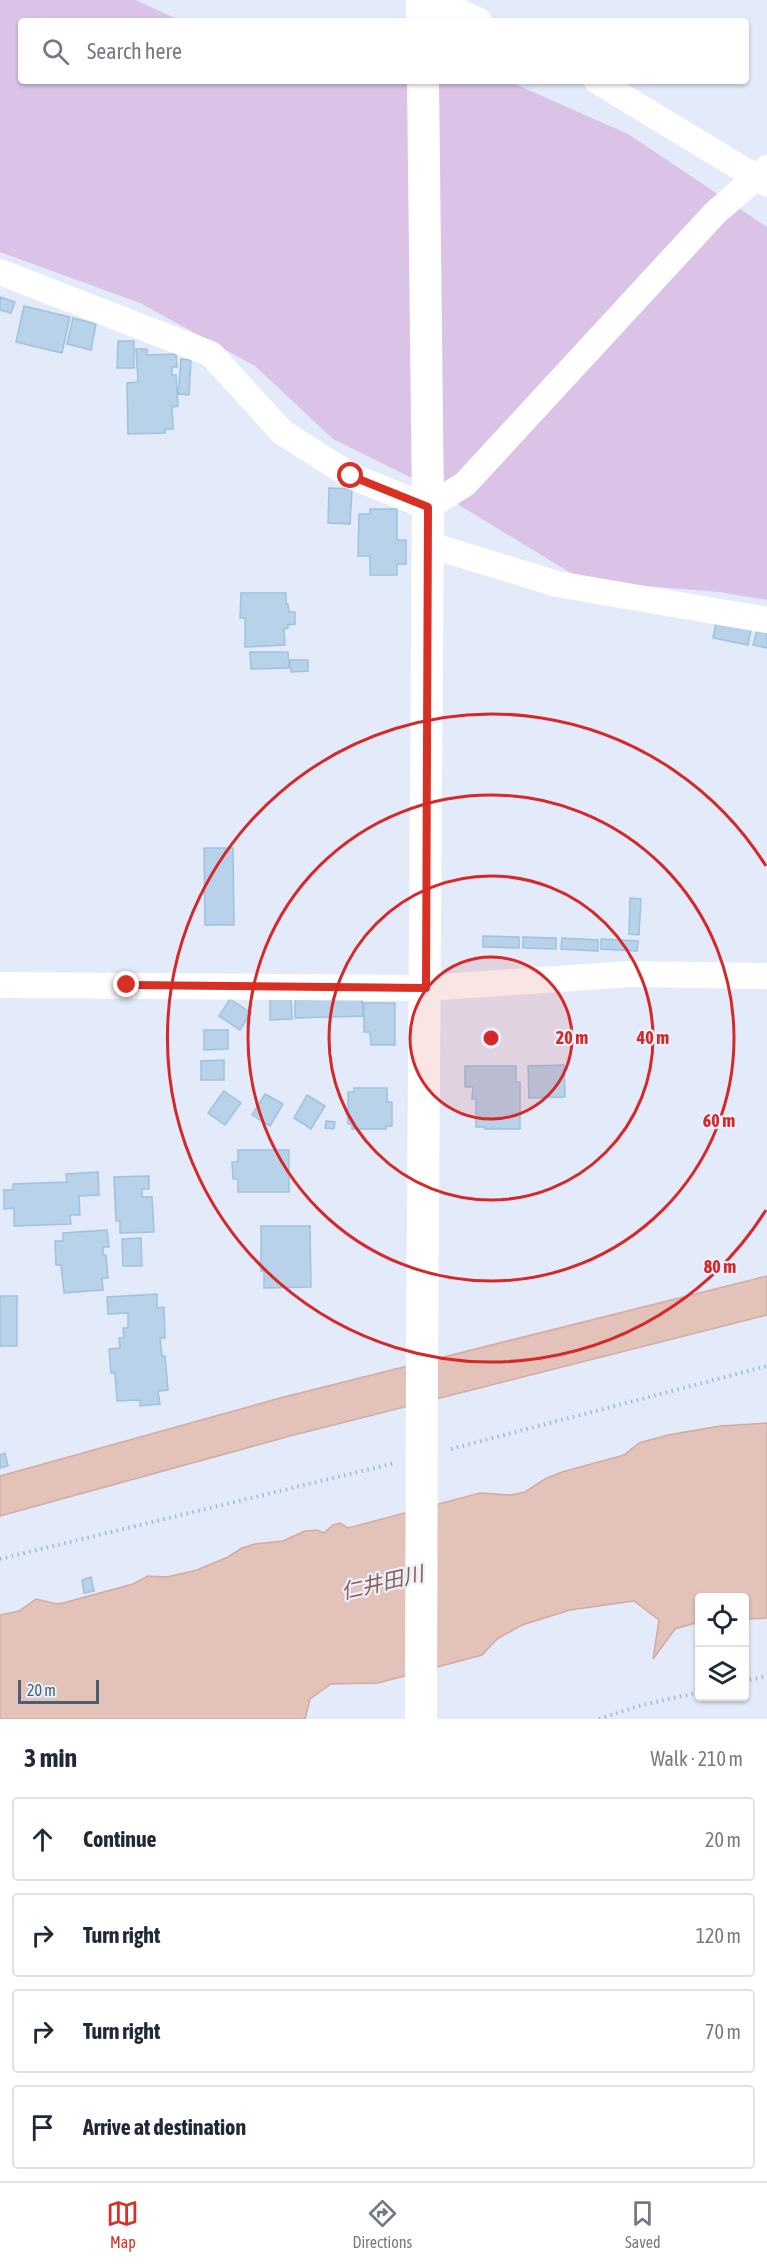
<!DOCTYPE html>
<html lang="en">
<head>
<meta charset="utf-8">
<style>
	:root { --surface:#fff; --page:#f6f6f7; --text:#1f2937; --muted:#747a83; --line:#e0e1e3; --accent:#d93025 }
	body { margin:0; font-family:"Asap Condensed","Noto Sans JP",sans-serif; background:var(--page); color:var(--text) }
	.controls { position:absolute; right:18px; bottom:18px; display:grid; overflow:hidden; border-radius:6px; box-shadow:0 2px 4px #0004 }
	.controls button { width:54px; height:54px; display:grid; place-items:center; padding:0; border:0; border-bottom:2px solid var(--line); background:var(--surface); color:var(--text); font:30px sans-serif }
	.scale { position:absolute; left:18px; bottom:15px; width:81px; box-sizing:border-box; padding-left:6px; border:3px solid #4b6170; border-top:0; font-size:16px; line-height:21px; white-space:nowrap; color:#4b6170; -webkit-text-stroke:4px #e9f0fe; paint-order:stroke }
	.stop { position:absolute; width:18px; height:18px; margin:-14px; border:4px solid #d93025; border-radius:50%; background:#fff }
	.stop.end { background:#d93025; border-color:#fff; box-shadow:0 2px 6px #0008 }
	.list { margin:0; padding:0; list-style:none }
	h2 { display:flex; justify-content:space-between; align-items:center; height:78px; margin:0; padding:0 24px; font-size:26px }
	h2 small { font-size:20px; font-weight:400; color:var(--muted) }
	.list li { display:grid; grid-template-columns:39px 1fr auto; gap:18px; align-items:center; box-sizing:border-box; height:84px; margin:0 12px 12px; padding:0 12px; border:2px solid var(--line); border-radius:6px }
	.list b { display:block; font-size:22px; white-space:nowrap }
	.list em { font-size:20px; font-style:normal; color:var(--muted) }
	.icon { flex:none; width:33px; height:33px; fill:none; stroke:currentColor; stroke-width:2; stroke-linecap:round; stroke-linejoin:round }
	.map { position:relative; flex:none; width:767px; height:1719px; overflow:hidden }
	.search { position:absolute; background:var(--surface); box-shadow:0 2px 4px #0004; left:18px; right:18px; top:18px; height:66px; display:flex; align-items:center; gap:15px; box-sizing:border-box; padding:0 21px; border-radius:6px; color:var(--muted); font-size:22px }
	.sheet { height:462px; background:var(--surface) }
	nav { display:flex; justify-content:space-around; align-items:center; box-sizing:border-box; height:84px; border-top:2px solid var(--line); background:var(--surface); font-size:16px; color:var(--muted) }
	nav a { display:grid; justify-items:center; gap:3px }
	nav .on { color:var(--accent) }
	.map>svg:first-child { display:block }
</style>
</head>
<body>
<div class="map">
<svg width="767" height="1719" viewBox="0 0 767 1719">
	<rect width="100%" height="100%" fill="#e3eafa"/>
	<!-- green -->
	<path fill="#dac3e7" d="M0 0H136L181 21H21V81H508L628 134 767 227V600L719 592 584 581 426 485 333 439 255 366 140 303 0 252Z"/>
	<!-- water -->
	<path fill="#e2c2b9" stroke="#d3aba0" stroke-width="1.5" d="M767 1276V1315L290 1436 0 1516V1476L280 1398Z
		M767 1423V1618L745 1619 744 1598H700L699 1622 675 1629 653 1659 659 1620 634 1601 570 1610 522 1625 497 1639 482 1655 378 1683 331 1684 310 1699 305 1719H0V1615L19 1611 36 1599 57 1604 63 1603 133 1584 148 1576 167 1577 197 1570 228 1557 242 1548 255 1544 283 1541 305 1531 317 1530 324 1533 333 1525 340 1523 348 1528 480 1493 511 1495 525 1492 545 1479 562 1472 624 1455 639 1443 668 1435 720 1426Z"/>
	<!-- building -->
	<path fill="#b7d2e9" stroke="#9ec2df" stroke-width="1.5" d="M0 297 15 302 11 313 0 310Z
		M24 306 70 317 62 353 16 342Z
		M73 318 96 324 91 350 67 344Z
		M118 341H134V368H117Z
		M136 349H147V355L176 354 177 367H172V375H176L178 406 172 407 173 429H165V433L128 434 127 383 138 382Z
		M181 359 191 360 189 395 178 394Z
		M329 488 352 489 350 524 328 523Z
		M370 509H397V540H406V564H397V575H370V556H358L359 514H370Z
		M241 593H286V603L288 604 289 612H295V624L288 625V628L284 629 285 645 245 647V618H240Z
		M716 622 751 629 748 645 713 638Z
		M757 630 767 632V648L753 645Z
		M250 652H288L289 668 251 669Z
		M290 660H308V671L291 672Z
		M204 848H233L234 925H205Z
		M630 898 641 899 639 935 629 934Z
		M483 936 519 937V948L483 947Z
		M523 937 556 938V949L523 948Z
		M562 938 598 940V951L561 949Z
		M601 939 638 941 637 951 601 949Z
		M362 994 363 1016 295 1018V995Z
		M291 996 292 1019 270 1020V997Z
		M230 999 251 1013 240 1030 219 1016Z
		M364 1003H395V1045H371L370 1032H364Z
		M204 1030H228V1049L204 1050Z
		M224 1060V1080H201V1061Z
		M564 1065 565 1097 529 1098 528 1066Z
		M465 1066H516V1082H520V1129H485V1127H476V1099H472L473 1087H465Z
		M354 1088H387V1102H392V1126H386V1129H352V1124H348V1092H354Z
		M224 1091 241 1103 225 1125 208 1113Z
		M265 1094 283 1104 270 1126 252 1115Z
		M307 1095 325 1106 311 1129 294 1118Z
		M326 1121 335 1122 334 1129 325 1128Z
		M238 1150H289V1192H238V1179H233L232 1162H238Z
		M98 1172 99 1195 79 1196 80 1215H70L71 1224 14 1226V1208L4 1209V1190H13V1184L67 1182 66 1174Z
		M149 1176V1189H142V1197H152L154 1232 120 1233V1221H116L114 1177Z
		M261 1226H310L311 1287 264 1288V1271H261Z
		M107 1230 109 1247H103V1255H106L108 1278H102L103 1290 64 1293 61 1265H56L55 1241H63V1233Z
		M141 1238 142 1266H123L122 1239Z
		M157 1294V1308L164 1307 165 1338H160L162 1356H165L168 1390 158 1391 160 1404 140 1406V1400L117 1401 115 1373H111L109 1349 120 1348 119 1338H124L123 1328H128V1313L108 1314 107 1297Z
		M0 1296H17V1346H0Z
		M5 1453 8 1466 0 1468V1455Z
		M91 1577 94 1591 84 1593 82 1580Z"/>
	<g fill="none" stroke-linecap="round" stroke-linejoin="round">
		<!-- path -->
		<path stroke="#a0bbd2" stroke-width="4" stroke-dasharray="1.5 4.5" stroke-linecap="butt" d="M451 1449 767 1366
			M0 1559 395 1463
			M744 1681 767 1676
			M599 1719 638 1706 700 1692"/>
		<!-- minor -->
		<path stroke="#fff" stroke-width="26" d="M422 3 453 9 479 21
			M597 81 767 184
			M0 272 211 354 282 432 351 476 428 507 465 484 715 213 767 168
			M427 544 557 584 767 620
			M0 985 426 988 631 974 767 976"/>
		<!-- tertiary -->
		<path stroke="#fff" stroke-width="32" d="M422 0V21
			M421 1719 422 1354 428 507 423 81"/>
	</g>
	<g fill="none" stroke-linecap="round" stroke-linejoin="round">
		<!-- route -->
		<path stroke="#d93025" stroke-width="8" d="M127 985 426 988 428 507 351 476"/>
	</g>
	<!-- distance rings -->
	<circle cx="491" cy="1038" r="81" fill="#d62828" fill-opacity=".12"/>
	<g fill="none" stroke="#d62828" stroke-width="3">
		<circle cx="491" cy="1038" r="81"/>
		<circle cx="491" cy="1038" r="162"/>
		<circle cx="491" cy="1038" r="243"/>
		<path d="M766 1210A324 324 0 1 1 766 866"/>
	</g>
	<g text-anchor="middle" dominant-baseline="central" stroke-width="4.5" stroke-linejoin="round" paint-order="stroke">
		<!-- water labels -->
		<g font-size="21" font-style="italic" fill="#905c4d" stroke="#e9f0fe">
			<text transform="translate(382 1582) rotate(-13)">仁井田川</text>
		</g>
	</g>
	<circle cx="491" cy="1038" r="9" fill="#d62828" stroke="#e9f0fe" stroke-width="3"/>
	<g font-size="18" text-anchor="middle" font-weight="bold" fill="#d62828" stroke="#e9f0fe" stroke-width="4.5" stroke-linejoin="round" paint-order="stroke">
		<text x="572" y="1044">20 m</text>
		<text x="653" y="1044">40 m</text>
		<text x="719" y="1127">60 m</text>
		<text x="720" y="1273">80 m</text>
	</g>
</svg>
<div class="controls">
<button><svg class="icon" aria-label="locate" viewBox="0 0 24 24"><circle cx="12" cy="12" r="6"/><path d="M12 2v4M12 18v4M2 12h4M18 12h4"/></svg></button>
<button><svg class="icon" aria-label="layers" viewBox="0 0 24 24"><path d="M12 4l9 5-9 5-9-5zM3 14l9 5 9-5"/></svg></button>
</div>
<div class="scale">20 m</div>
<div class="stop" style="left:351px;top:476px"></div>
<div class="stop end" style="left:127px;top:985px"></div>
<div class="search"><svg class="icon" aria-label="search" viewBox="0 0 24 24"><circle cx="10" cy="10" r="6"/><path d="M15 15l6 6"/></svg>Search here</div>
</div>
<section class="sheet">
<h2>3 min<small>Walk · 210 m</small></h2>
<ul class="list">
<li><svg class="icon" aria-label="ahead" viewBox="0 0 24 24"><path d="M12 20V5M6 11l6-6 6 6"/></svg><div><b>Continue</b></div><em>20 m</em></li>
<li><svg class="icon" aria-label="right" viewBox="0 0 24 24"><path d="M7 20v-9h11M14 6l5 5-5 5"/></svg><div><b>Turn right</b></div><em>120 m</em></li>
<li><svg class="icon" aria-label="right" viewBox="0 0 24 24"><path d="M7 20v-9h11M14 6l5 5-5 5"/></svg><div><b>Turn right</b></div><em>70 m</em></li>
<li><svg class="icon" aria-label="arrive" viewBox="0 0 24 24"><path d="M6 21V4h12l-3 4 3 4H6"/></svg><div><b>Arrive at destination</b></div></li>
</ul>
</section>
<nav>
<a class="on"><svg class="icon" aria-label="map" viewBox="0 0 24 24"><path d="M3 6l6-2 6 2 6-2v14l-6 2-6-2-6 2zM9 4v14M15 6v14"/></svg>Map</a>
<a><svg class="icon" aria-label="directions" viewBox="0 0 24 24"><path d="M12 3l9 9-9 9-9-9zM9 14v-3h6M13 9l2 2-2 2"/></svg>Directions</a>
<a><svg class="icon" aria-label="saved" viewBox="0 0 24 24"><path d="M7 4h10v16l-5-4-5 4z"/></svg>Saved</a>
</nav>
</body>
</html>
